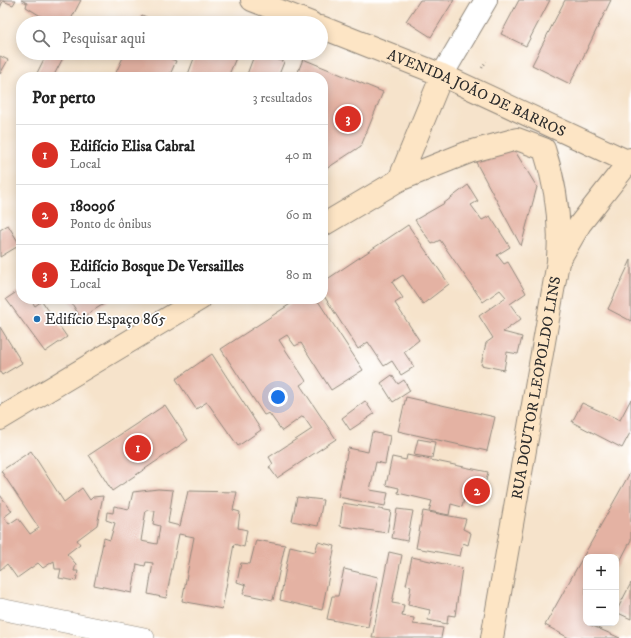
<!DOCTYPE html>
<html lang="pt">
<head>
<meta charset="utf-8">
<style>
	:root { --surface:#fff; --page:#f2f2f2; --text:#222; --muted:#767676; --line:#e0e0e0; --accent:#d93025 }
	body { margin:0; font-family:"IM FELL DW Pica",serif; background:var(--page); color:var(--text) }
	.controls { position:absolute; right:12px; bottom:12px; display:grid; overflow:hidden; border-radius:8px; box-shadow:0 2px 10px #0003 }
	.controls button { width:36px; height:36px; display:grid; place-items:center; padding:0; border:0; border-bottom:1px solid var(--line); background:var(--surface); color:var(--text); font:20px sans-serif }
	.you { position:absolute; left:278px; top:397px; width:14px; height:14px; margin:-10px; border:3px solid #fff; border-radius:50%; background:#1a73e8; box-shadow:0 0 0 6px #1a73e833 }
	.badge { display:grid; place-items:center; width:26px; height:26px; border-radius:50%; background:var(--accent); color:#fff; font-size:13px; font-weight:700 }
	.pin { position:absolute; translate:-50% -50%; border:2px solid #fff; box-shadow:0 1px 4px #0006 }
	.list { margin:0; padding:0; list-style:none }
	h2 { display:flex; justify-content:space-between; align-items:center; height:52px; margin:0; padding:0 16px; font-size:17px }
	h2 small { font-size:13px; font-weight:400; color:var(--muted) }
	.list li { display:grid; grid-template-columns:26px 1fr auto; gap:12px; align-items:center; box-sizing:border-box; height:60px; padding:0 16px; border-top:1px solid var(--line) }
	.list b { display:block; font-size:15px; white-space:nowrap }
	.list p { margin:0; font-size:13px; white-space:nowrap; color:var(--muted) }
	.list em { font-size:13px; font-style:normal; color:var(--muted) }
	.icon { flex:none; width:22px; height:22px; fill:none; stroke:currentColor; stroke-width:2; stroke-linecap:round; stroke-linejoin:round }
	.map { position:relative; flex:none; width:631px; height:638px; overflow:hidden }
	.search { position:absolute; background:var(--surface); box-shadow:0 2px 10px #0003; left:16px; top:16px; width:312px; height:44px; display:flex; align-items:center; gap:10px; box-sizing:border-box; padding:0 14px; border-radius:22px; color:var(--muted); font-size:15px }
	.panel { position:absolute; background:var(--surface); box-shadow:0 2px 10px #0003; left:16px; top:72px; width:312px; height:232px; border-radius:16px }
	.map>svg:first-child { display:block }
</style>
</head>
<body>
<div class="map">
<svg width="631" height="638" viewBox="0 0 631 638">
	<rect width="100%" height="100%" fill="#fff"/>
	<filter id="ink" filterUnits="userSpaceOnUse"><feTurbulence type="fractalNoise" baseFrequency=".025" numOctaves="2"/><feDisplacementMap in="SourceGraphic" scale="8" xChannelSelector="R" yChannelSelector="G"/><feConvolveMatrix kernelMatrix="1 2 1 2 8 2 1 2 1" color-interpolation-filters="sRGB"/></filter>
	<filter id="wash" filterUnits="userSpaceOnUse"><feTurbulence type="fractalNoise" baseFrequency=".012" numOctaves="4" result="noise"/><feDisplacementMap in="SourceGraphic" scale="16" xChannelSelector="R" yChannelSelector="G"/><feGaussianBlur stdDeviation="0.9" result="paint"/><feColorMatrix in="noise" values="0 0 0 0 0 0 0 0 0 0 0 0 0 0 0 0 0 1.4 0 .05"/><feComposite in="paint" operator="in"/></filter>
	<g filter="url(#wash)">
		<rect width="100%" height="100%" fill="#f6e3cb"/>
		<g id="blocks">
			<!-- building -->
			<path fill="#e4b2a3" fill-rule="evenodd" d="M0 0H16L13 5 3 1 0 8Z
				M21 0H81L69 23H45L47 20 26 7 27 3Z
				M420 0H454L431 37 406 21Z
				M519 0H550L526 46 501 34Z
				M565 0H611L570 84 532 65Z
				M142 15 158 23 165 17 172 19 177 23H138Z
				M47 53H59L64 56 53 77H35Z
				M125 53H169L171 59 176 61 169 77H114Z
				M196 53 204 56 206 53H238L228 77H187Z
				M255 53H261L284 62 278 77H246Z
				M0 56 8 60 0 74Z
				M303 59 383 92 361 146 323 171V77H296Z
				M510 143 537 187 521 246 471 153Z
				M468 185 478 201 471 205 482 220 490 216 510 247 497 255 504 264 508 262 526 293 510 304 521 319 503 332 522 337 518 354 507 352 504 370 481 365 486 343 493 338 479 316 506 297 500 290 483 302 440 240 432 244 415 220 443 204Z
				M8 225 20 245 0 257V230Z
				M408 225 449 284 423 304 403 275 392 282 403 298 395 303 419 340 404 352 414 367 401 375 392 361 384 366 368 342 358 349 324 296 323 297V282Z
				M631 260V321L608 309Z
				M21 289V299H30L35 306 42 301 67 337 45 352 6 299Z
				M69 299H112L81 318Z
				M298 299H321L318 301 363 370 331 390 301 343 295 346 287 335 279 340 306 381 300 385 336 439 277 478 269 467 273 464 269 457 312 429 303 416 282 431 269 413 264 415 221 349Z
				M0 327 22 363 2 375 0 372Z
				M212 354 261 430 238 446 207 402 196 409 176 379Z
				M392 375 398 384 404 380 410 391 393 402 381 383Z
				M406 397 495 417 487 451 398 431Z
				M631 399V431L622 448 572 422 582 403 620 420Z
				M365 401 374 414 350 430 342 418Z
				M165 405 188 440 112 491 89 455Z
				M372 432 390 436 385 464 376 462 370 490 388 493 385 506 338 497 348 448 368 452Z
				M418 439 435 442 432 458 414 455Z
				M31 451 64 502 82 488 90 500 93 497 103 496 97 525 77 540 80 544 67 554 76 564 74 571H78L76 581 59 578 61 569H55L54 561 43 568 38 563 17 578 7 564 0 570V495L12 511 4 517 9 524 18 518 30 534 39 528 1 471Z
				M407 455 488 472 483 493 479 492 478 497 465 495 462 507 451 504 449 515 429 511 432 501 398 493 399 488 386 485 392 457 406 460Z
				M631 471V540L616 569V557H586V623L620 638H569L545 625Z
				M158 489 173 490 168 523 180 526 188 491 237 492 233 510 240 512 238 528 247 530 244 547 234 544 222 609 182 601 194 537 179 534 166 598 148 594 153 563 146 562 145 566 137 564 132 593 94 585 104 538 110 540 115 523 106 520 107 512 113 513 114 506 129 509 133 492ZM146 510 155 511 153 524 160 526 157 544 141 541Z
				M297 497 323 500 318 526 292 521Z
				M343 503 391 511 387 533 340 526Z
				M397 509 413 511 407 541 392 538Z
				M423 511 466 519 463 529 471 533 468 545 463 543 460 556 416 548Z
				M256 540 285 545 273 600 243 594 246 585 237 582 241 563 250 564Z
				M318 542 335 546 322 610 280 600 290 546 315 552Z
				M389 552 402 555 392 603 404 605 402 616 414 618 413 624 443 628 441 638H372Z
				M412 557 462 568 455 616 448 615 447 624 428 620 430 610 408 605 411 586 406 585Z
				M344 569 378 577 368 627 327 619 332 596H338Z
				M631 583V619L616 612Z"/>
		</g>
	</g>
	<g filter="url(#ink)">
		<use href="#blocks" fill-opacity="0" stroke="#90877b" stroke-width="1"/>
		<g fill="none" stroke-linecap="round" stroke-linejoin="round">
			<defs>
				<path id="minor" d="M0 609 144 638"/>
				<path id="tertiary" d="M442 75 486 0"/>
				<g id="secondary">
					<path d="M252 0 311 23"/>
					<path id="s1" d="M321 27 442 75 631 163"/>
					<path d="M399 180 442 75"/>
					<path d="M323 225 399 180 469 152 517 139 544 149C556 185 561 219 558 257"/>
					<path d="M0 419 200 299"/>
					<path id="s2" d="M492 638 558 262 580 224 631 159"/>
				</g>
			</defs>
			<!-- minor casing -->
			<use href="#minor" stroke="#90877b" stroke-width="22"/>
			<!-- tertiary casing -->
			<use href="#tertiary" stroke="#90877b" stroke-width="24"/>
			<!-- secondary casing -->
			<use href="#secondary" stroke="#90877b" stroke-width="24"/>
			<!-- path -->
			<path stroke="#90877b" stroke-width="2.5" stroke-dasharray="1 3" stroke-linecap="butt" d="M482 68 486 61"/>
			<!-- minor -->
			<use href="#minor" stroke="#fff" stroke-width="21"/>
			<!-- tertiary -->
			<use href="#tertiary" stroke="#fff" stroke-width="22"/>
			<!-- secondary -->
			<use href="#secondary" stroke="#fde5c5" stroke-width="22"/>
		</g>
	</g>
	<!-- markers -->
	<circle fill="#1f6fb2" stroke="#fff" stroke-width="1.5" cx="37" cy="319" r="4"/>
	<g text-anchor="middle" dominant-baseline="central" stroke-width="3.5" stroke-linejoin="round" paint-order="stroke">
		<!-- street labels -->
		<g font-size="15" fill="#2b2b2b" stroke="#fff">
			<text stroke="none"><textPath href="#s1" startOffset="169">AVENIDA JOÃO DE BARROS</textPath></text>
			<text stroke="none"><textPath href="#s2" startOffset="254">RUA DOUTOR LEOPOLDO LINS</textPath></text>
		</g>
		<!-- poi labels -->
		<g font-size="15" fill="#2b2b2b" stroke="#fff" text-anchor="start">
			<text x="45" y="319">Edifício Espaço 865</text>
		</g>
	</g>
</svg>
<div class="controls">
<button>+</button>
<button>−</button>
</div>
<div class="you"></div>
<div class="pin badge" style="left:138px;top:448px">1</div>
<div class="pin badge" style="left:477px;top:491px">2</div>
<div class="pin badge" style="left:348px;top:119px">3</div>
<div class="search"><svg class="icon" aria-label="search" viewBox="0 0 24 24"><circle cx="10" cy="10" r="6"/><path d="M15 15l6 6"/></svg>Pesquisar aqui</div>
<section class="panel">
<h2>Por perto<small>3 resultados</small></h2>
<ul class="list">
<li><span class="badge">1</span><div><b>Edifício Elisa Cabral</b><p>Local</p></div><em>40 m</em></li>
<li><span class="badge">2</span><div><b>180096</b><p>Ponto de ônibus</p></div><em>60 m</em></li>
<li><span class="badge">3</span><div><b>Edifício Bosque De Versailles</b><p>Local</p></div><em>80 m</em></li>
</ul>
</section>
</div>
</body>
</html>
